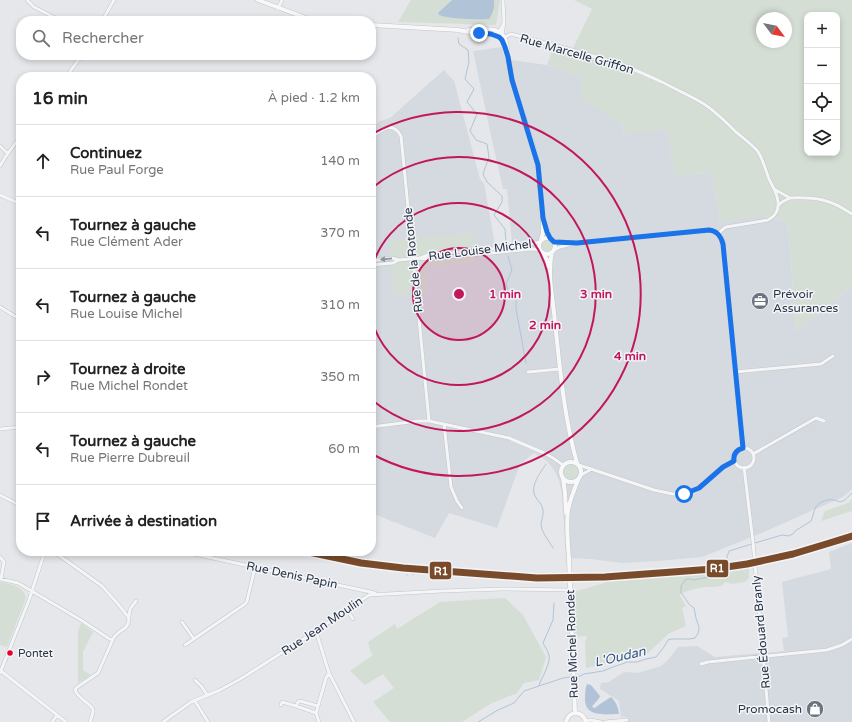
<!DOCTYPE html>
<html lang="fr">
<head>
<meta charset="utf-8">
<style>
	:root { --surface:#fff; --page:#f2f2f2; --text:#222; --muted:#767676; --line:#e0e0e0 }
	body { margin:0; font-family:"Varela Round",sans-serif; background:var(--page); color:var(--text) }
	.controls { position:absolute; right:12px; top:12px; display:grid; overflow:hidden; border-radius:8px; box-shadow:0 2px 6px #0003 }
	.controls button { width:36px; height:36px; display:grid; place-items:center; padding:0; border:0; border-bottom:1px solid var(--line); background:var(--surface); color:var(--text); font:20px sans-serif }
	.compass { position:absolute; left:756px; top:12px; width:36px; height:36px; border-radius:50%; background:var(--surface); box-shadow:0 2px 6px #0003; rotate:122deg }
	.stop { position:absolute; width:12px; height:12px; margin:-9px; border:3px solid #1a73e8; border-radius:50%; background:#fff }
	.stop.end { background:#1a73e8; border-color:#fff; box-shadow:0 1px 4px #0008 }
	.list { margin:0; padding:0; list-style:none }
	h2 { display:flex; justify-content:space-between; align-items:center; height:52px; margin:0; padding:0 16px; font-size:17px }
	h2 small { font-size:13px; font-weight:400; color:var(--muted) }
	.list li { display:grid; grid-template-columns:26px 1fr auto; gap:12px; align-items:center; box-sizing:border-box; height:72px; padding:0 16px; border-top:1px solid var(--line) }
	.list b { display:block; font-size:15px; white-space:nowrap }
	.list p { margin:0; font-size:13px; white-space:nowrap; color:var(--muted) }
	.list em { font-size:13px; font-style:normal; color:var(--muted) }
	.icon { flex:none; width:22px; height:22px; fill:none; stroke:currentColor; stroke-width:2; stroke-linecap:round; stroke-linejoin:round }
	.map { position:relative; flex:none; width:852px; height:722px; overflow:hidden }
	.search { position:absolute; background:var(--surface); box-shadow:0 2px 6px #0003; left:16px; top:16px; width:360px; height:44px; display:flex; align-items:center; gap:10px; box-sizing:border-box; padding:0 14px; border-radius:16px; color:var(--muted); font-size:15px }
	.panel { position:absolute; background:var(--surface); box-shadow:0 2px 6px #0003; left:16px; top:72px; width:360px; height:484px; border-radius:16px }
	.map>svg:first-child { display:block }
</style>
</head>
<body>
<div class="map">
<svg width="852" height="722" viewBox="0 0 852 722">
	<rect width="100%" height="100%" fill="#e5e7ea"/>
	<!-- built -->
	<path fill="#d5dae0" d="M502 47 505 59 547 65 581 77 583 99 623 125 624 134 667 129 675 175 711 173 717 200 720 222 760 215 788 222 796 332 852 286V489L843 497 759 534 702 557 657 561 622 563 590 559 566 558 562 494 559 480 554 470 547 461 534 453 520 464 497 528 449 513 435 538 371 513V128L380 121 390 118 444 70 454 81 480 179 484 184 495 244 512 243 507 189H503L492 140 473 51Z
		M852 543V722H628L626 717H621L619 701 600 689 601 683 609 682 622 673 627 672 638 673 661 666 668 660 678 647 697 646 715 657 784 651 782 638 788 637 782 582 831 569 829 552Z"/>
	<!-- green -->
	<path fill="#d5ded5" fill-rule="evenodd" d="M411 0H500L496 25 398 22Z
		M574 0H852V286L796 332 788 222 760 215 720 223 717 200 711 173 675 175 667 130 624 134 623 125 582 99 581 77 547 65 553 48 571 52 592 9ZM807 15H837V153H807ZM762 18H786V42H762Z
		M473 233 475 263 425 267 427 293 394 296 389 240Z
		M541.5 246a5.5 5.5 0 1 1 11 0a5.5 5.5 0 1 1-11 0Z
		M563 471a8 8 0 1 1 16 0a8 8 0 1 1-16 0Z
		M852 499V511L821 521 825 511 848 503Z
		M748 565 749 566V578L745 582 731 584 727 582H725L723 585C717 587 713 587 707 587 698 587 688 591 679 594L686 606 682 608 686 626 668 634 648 653 586 668 585 643 587 636 576 637 573 600V592L601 584 614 579 691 573Z
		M0 582C11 584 24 586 26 598L7 647 0 645Z
		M505 598 523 615 546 657 539 680 524 683 517 693 490 704 462 722H390L373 702 394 688 383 674 365 685 350 671 373 655 370 650 368 642 395 624 397 629 440 602Z
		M81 623 93 632 83 652V670L91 675 78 683V632Z"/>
	<!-- water -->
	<path fill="#b1c4d7" d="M452 0H494C495 7 493 14 489 19 477 20 449 19 439 15L438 13 439 12Z
		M587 684 591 685 600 696C599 700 594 703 592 707L595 708 600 704 611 697C616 702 618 706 619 714 606 714 586 718 585 700 585 694 585 689 587 684Z"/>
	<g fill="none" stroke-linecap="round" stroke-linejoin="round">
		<!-- stream -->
		<path stroke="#b1c4d7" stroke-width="1" d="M458 38 459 44 468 50 469 62 465 79 474 89 467 102 477 114 470 131 476 140 487 144 489 157 483 174 487 182 502 196V202L494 215 505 229 506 242
			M508 256 512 270 506 284 508 290 516 300V309L526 363
			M546 464C540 473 530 486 535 496 538 501 542 504 543 510 544 515 541 520 541 525 542 533 549 541 553 548
			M755 543 782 535 788 536 793 534 795 531 811 521C815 512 813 505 824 501 827 500 830 499 833 500 836 500 840 503 843 501 846 500 849 495 852 493
			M578 677 584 674 603 671 613 667 622 664 627 662H637L646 659 656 657 664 647 668 640 671 639H690L695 638C702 629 698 626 696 618 695 615 695 611 694 608 687 604 687 599 681 593V586L686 579H689L695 580 698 579 713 577H719C729 574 725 565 727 557 727 556 729 552 729 551L752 544
			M539 685C542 677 551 663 549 655 548 651 545 647 543 643L553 620 554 603
			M478 722 498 710 514 703 524 691 563 678 571 677"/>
		<defs>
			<path id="street" d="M27 0 34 7 61 21
				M503 0 504 23
				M278 8 282 0
				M102 21 114 0
				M499 32 504 23 502 34
				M505 37 511 34C549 44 588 53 625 66 638 71 651 77 664 83 677 90 691 96 704 104 716 112 726 122 736 132 742 137 755 147 758 152 764 160 766 174 771 183 778 195 784 212 768 220L726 227 723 229 718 234
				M108 55 110 56
				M66 77 82 55
				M371 138C381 130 392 120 401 136L429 421
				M0 146 7 153
				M0 166C6 155 14 146 21 135
				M774 189 790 198 782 202 778 206
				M0 195 21 204
				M790 198C816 197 830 199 852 214
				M554 241 577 243 709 230C718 231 721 237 723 244L743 448
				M540 242 522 246 428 255 420 258 427 259 533 249 540 250
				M554 250 560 247 577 243
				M399 260 420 258
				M371 261 392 258 399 260 393 263 371 265
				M0 307 21 320
				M528 372 560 369
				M735 372 821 364 833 356
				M444 424 451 487 457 501 462 508
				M371 427 418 421H429L509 438 544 453 553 458 563 465
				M0 429 21 427
				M734 458a10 10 0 1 1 20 0a10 10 0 1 1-20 0Z
				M753 454 816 418 824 421
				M579 465 654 490 673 494H684L699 488 723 467 735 461
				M744 467 753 542 769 722
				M581 475 592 469
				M0 495 21 506
				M53 551 102 586 118 604 129 618
				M180 551 375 593
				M0 557 4 562 1 579
				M0 579 18 583 81 620 108 638 112 640
				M347 610 353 619
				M182 622 194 639
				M316 631 329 673 354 722
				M185 645 245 604 247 601 255 567
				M701 664 708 662 827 650 842 645 852 639
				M1 671 66 722
				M0 673 29 600 45 551
				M195 680 202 687 207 695
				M195 701 208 722
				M281 705 282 702 296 706
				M316 713 296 706 298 702 300 701 318 706
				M585 721 591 720 601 722
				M52 722 57 715
				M90 722 93 712V709C88 702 78 698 75 690L76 688 98 673 114 637 119 632 125 628 128 624 130 609 136 601
				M163 722 191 702 220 690 242 678 316 631 369 595 442 591 503 589 570 590
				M319 722 316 713 326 678 329 673
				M605 722 627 720"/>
			<path id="secondary" d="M258 0 309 19 319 21
				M371 25 459 30
				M457 30 475 33 494 34 499 37 503 40 508 57 512 80 534 149 538 165 543 218V233L541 240
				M468 30C486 29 506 24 507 49
				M545 226 550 238
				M539 246a8 8 0 1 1 16 0a8 8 0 1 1-16 0Z
				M552 252C547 275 553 299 555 322 560 369 564 417 577 463
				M543 253 547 260 548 266
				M561 472a10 10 0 1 1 20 0a10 10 0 1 1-20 0Z
				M563 478 565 493 566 513
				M575 713 569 559C568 543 566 526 568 510 570 500 574 490 578 480
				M566 722C569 710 582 710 586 722"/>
		</defs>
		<!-- street casing -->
		<use href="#street" stroke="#c3c5c8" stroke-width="4"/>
		<!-- secondary casing -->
		<use href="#secondary" stroke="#c3c5c8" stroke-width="5"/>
		<!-- street -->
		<use href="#street" stroke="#f4f5f7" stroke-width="3"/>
		<!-- secondary -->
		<use href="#secondary" stroke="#f8f8f8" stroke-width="4"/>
		<!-- rail -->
		<path stroke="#cdcfd1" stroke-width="1" stroke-dasharray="2 4" stroke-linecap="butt" d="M406 575 426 573 510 579 557 582"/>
		<defs>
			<path id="rail-1" d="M304 551 361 563 403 568 537 578 605 577 713 569 747 564 793 554 823 545 852 536"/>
		</defs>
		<!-- rail-1 casing -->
		<use href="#rail-1" stroke="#f3f5f9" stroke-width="10"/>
		<!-- rail-1 -->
		<use href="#rail-1" stroke="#7a4b2a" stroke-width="7"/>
	</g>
	<!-- one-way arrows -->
	<defs><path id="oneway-solid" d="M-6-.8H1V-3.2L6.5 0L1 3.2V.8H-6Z"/></defs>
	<use fill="#8e949e" href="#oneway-solid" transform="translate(386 259) rotate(174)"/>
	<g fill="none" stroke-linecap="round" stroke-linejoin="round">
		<!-- route -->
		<path stroke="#1a73e8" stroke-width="5" d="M479 33 491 34 499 37 502 40 505 47 508 57 512 80 538 165 543 218 547 232 550 238 554 242 577 243 709 230C718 231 721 237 723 244L743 448C736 450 733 454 734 461L723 467 699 488 684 494"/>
	</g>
	<!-- distance rings -->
	<circle cx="459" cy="294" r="46" fill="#c2185b" fill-opacity=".12"/>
	<g fill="none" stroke="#c2185b" stroke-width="2">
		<circle cx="459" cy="294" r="46"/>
		<path d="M371 270A91 91 0 1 1 371 318"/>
		<path d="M372 188A137 137 0 1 1 372 400"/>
		<path d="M372 134A182 182 0 1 1 372 454"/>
	</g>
	<!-- icons -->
	<defs>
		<symbol id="office-disc" viewBox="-11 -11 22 22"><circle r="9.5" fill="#6b737f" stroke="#f3f5f9"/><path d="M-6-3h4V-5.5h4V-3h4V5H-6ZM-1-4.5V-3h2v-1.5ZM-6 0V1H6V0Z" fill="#fff"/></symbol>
		<symbol id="shop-disc" viewBox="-11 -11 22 22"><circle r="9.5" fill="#6b737f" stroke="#f3f5f9"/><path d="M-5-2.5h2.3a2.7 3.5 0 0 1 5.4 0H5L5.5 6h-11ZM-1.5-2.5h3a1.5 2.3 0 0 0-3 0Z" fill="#fff"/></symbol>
	</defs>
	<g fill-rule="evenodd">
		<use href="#office-disc" x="750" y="291" width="20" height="20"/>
		<use href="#shop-disc" x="805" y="699" width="20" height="20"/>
	</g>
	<!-- markers -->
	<circle fill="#e4002b" stroke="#f3f5f9" stroke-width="1.5" cx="10" cy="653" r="3.5"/>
	<g text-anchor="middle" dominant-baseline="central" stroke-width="3" stroke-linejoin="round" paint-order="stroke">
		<!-- bus labels -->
		<g font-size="11" fill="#293446" stroke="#f3f5f9" text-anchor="start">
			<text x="18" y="653">Pontet</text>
		</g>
		<!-- street labels -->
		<g font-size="12" fill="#293446" stroke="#f3f5f9">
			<text transform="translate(577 54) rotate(16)">Rue Marcelle Griffon</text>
			<text transform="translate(480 250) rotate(-7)">Rue Louise Michel</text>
			<text transform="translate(413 260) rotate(-96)">Rue de la Rotonde</text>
			<text transform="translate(292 575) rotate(12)">Rue Denis Papin</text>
			<text transform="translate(322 626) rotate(-34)">Rue Jean Moulin</text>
			<text transform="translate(761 632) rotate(-95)">Rue Édouard Branly</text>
			<text transform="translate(572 644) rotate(-92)">Rue Michel Rondet</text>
		</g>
		<!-- poi labels -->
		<g font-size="12" fill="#293446" stroke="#f3f5f9" text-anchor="start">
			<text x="773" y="294">Prévoir<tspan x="773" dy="14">Assurances</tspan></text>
			<text x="802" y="709" text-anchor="end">Promocash</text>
		</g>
		<!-- water labels -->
		<g font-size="13" font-style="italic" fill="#2f537e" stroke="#f3f5f9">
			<text transform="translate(620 657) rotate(-13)">L'Oudan</text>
		</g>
	</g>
	<circle cx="459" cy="294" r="6" fill="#c2185b" stroke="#f3f5f9" stroke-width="2"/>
	<g font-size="12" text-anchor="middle" font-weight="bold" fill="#c2185b" stroke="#f3f5f9" stroke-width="3" stroke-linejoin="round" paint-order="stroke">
		<text x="505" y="298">1 min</text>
		<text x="596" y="298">3 min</text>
		<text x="545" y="329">2 min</text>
		<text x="630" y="360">4 min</text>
	</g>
	<g stroke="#f3f5f9" stroke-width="1.5">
		<rect x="706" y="559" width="23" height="19" rx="4" fill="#7a4b2a"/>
		<rect x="429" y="561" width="23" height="19" rx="4" fill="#7a4b2a"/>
	</g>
	<g font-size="11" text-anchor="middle" font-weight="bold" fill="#fff">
		<text x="717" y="572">R1</text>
		<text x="441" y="575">R1</text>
	</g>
</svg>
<div class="controls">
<button>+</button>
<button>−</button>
<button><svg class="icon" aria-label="locate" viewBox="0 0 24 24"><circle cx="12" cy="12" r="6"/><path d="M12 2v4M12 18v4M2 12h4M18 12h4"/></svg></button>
<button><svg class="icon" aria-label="layers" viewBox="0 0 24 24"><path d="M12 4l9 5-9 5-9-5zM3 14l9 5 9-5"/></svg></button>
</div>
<svg class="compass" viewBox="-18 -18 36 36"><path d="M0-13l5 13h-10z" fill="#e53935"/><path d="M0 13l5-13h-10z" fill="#767676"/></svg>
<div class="stop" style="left:684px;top:494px"></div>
<div class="stop end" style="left:479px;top:33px"></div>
<div class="search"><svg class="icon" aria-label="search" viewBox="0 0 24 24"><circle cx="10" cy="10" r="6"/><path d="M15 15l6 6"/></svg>Rechercher</div>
<section class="panel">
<h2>16 min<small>À pied · 1.2 km</small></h2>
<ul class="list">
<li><svg class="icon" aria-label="ahead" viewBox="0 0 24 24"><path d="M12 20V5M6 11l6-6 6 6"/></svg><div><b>Continuez</b><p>Rue Paul Forge</p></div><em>140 m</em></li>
<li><svg class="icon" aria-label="left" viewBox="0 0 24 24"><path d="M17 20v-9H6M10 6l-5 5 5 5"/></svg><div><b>Tournez à gauche</b><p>Rue Clément Ader</p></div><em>370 m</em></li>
<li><svg class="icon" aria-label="left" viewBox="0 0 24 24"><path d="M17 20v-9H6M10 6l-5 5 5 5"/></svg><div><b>Tournez à gauche</b><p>Rue Louise Michel</p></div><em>310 m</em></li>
<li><svg class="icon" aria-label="right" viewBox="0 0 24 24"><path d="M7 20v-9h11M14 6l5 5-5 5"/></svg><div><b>Tournez à droite</b><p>Rue Michel Rondet</p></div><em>350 m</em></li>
<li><svg class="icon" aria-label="left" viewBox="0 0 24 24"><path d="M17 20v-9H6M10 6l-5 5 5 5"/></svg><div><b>Tournez à gauche</b><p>Rue Pierre Dubreuil</p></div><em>60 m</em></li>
<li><svg class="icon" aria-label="arrive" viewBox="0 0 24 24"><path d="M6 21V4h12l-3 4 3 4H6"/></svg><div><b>Arrivée à destination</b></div></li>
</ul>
</section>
</div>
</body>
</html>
